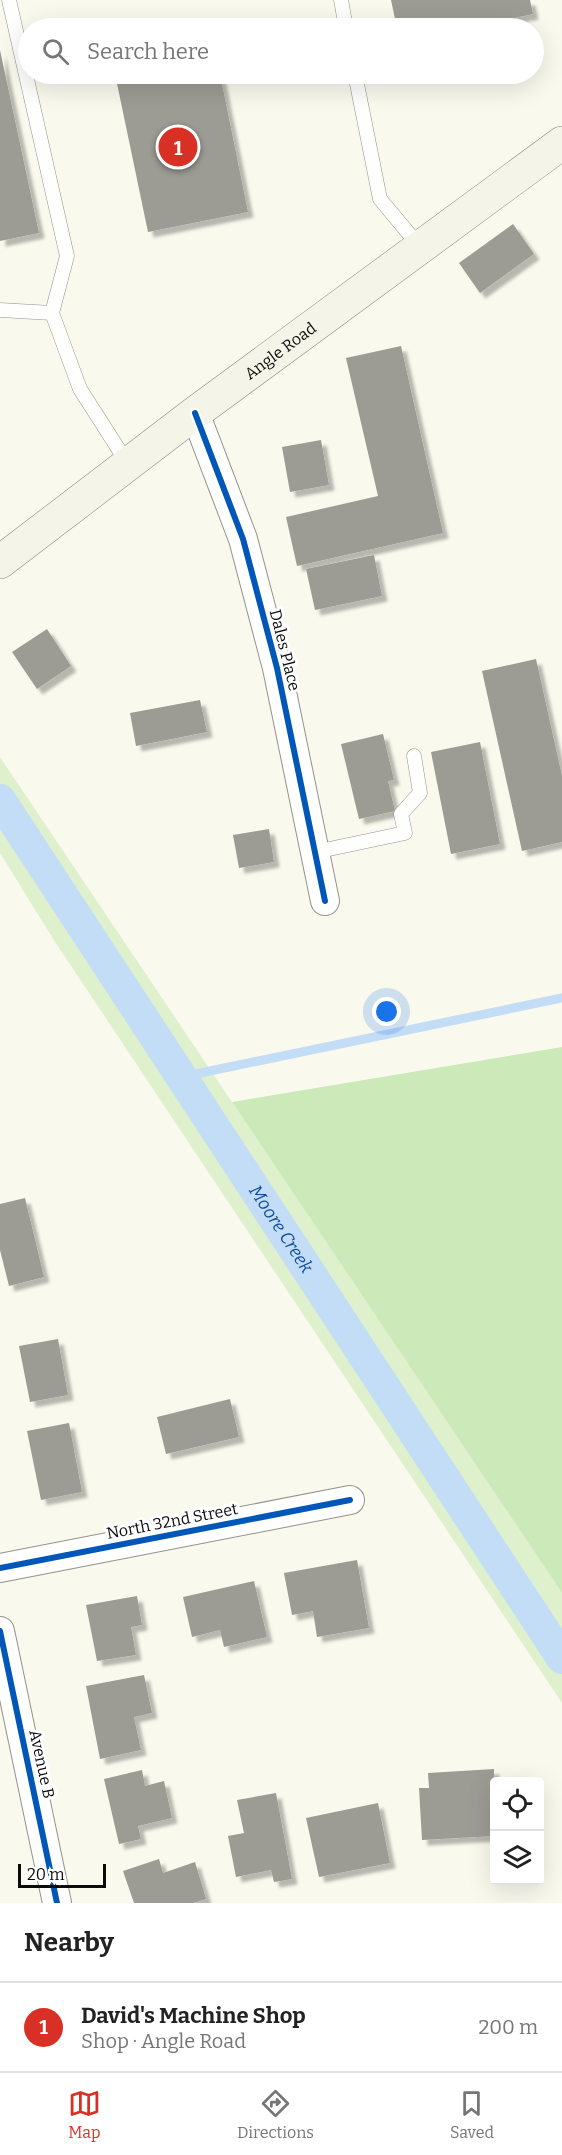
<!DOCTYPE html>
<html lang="en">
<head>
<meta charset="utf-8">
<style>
	:root { --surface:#fff; --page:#f2f2f2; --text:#222; --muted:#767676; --line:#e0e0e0; --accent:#d93025 }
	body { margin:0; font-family:Bitter,serif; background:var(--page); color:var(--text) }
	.controls { position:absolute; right:18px; bottom:18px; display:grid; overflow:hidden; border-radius:6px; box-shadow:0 6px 24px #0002 }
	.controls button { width:54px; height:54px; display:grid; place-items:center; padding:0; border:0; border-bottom:2px solid var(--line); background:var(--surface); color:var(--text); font:30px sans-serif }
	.scale { position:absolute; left:18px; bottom:15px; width:88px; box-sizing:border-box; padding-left:6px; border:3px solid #0b0b0b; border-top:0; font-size:16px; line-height:21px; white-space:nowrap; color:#0b0b0b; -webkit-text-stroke:4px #fff; paint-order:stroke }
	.you { position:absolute; left:387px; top:1012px; width:21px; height:21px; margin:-15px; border:4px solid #fff; border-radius:50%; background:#1a73e8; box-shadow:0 0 0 9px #1a73e833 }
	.badge { display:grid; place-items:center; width:39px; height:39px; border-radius:50%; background:var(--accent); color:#fff; font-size:20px; font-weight:700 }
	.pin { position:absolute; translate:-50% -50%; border:3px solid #fff; box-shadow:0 2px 6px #0006 }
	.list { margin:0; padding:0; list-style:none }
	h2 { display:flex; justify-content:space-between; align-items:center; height:78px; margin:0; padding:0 24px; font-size:26px }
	h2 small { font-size:20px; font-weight:400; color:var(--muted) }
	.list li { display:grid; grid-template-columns:39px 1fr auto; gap:18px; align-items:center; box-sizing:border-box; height:90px; padding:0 24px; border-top:2px solid var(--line) }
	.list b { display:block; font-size:22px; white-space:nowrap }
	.list p { margin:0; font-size:20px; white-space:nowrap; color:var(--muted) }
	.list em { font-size:20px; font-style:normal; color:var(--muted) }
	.icon { flex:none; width:33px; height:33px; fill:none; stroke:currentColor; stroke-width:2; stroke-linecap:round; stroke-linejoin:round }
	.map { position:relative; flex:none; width:562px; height:1903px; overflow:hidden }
	.search { position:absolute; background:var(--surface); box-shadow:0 6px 24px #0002; left:18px; right:18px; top:18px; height:66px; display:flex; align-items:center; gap:15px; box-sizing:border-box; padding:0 21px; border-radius:33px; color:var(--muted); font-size:22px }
	.sheet { height:168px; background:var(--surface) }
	nav { display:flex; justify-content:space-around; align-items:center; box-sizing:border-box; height:84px; border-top:2px solid var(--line); background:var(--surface); font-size:16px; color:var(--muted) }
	nav a { display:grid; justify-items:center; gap:3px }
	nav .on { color:var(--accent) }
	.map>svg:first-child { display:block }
</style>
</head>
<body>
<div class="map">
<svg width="562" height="1903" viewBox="0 0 562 1903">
	<defs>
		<filter id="shadow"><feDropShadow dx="5.5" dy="5.5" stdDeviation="1.5" flood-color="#0004"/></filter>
	</defs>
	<rect width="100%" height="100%" fill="#faf9ee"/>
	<!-- green -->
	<path fill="#def1cc" d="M0 757 562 1593V1703L55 942 0 853Z"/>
	<!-- forest -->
	<path fill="#cce9ba" d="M562 1047V1593L232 1102Z"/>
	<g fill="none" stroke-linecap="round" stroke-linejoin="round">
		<!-- stream -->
		<path stroke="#c3ddf6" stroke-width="9" d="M181 1077 562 998"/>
		<!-- canal -->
		<path stroke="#c3ddf6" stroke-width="32" id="s1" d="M0 800 562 1658"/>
	</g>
	<!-- building -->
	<path fill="#9c9b94" filter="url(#shadow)" d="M391 0H530L533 14 466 28H397Z
		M0 50 39 233 0 241Z
		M115 74H220L248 212 148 232Z
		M513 224 534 254 480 293 459 263Z
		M401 346 443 533 297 566 286 517 378 496 346 358Z
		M321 440 329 485 290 492 282 447Z
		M374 555 382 596 315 610 306 569Z
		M47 629 71 666 37 689 12 652Z
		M536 659 562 776V842L522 851 482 671Z
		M200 700 207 732 136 746 130 713Z
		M383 734 394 780 388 781 395 811 359 819 341 744Z
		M480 742 500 844 451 854 431 752Z
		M269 829 274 862 239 868 233 835Z
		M25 1198 44 1277 9 1286 0 1250V1204Z
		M58 1339 68 1395 30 1402 19 1346Z
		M230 1399 239 1437 166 1454 157 1417Z
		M69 1423 82 1492 41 1500 27 1431Z
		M357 1560 369 1628 317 1637 313 1611 292 1615 284 1573Z
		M254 1581 267 1637 224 1647 220 1630 192 1637 183 1597Z
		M137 1596 142 1625 131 1627 136 1655 97 1661 86 1605Z
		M144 1675 152 1713 134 1717 141 1750 100 1759 86 1686Z
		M494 1769V1836L422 1840 419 1788H429L428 1773Z
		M142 1770 145 1786 164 1781 172 1818 138 1826 141 1839 119 1844 104 1779Z
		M276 1793 292 1879 274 1882 271 1870 236 1877 228 1836 244 1833 237 1800Z
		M378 1803 390 1863 319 1877 306 1818Z
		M159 1859 163 1873 195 1862 206 1899 193 1903H134L123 1871Z"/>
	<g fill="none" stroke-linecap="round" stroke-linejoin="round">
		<defs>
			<path id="service" d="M9 0 67 256 52 313 80 389 128 464
				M341 0 346 28
				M355 74 380 199 420 247
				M0 310 52 313
				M315 852 405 833 401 814 420 793 414 756"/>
			<path id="minor" d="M195 413 243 539 277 668 325 901
				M0 1568 350 1500
				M0 1631 57 1903"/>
			<g id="secondary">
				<path id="s2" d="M0 562 195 413 562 143"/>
			</g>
		</defs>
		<!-- service casing -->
		<use href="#service" stroke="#93928d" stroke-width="15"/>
		<!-- minor casing -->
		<use href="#minor" stroke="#93928d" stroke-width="30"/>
		<!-- secondary casing -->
		<use href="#secondary" stroke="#898984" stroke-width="34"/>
		<!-- service -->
		<use href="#service" stroke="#fefefc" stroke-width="14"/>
		<!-- minor -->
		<use href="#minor" stroke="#fefefc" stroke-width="28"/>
		<!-- secondary -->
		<use href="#secondary" stroke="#f4f4e8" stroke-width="33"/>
		<defs>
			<path id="cycleway" d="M195 413 243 539 277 668 325 901
				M0 1568 350 1500
				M0 1631 57 1903"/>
		</defs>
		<!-- cycleway casing -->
		<use href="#cycleway" stroke="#fff" stroke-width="10"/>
		<!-- cycleway -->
		<use href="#cycleway" stroke="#0057b8" stroke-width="6"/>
	</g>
	<g text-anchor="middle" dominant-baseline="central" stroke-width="6" stroke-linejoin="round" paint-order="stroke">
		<!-- street labels -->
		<g font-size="16" fill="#0b0b0b" stroke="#fff">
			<text stroke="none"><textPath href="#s2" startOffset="351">Angle Road</textPath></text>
			<text transform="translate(285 650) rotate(76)">Dales Place</text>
			<text transform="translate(172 1521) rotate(-11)">North 32nd Street</text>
			<text transform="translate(42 1764) rotate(78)">Avenue B</text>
		</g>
		<!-- water labels -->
		<g font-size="18" font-style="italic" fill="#0f4da1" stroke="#fff">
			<text stroke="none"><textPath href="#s1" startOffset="513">Moore Creek</textPath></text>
		</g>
	</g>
</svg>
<div class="controls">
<button><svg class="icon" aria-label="locate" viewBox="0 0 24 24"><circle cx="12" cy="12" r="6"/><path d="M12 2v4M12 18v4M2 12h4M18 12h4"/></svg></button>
<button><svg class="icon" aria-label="layers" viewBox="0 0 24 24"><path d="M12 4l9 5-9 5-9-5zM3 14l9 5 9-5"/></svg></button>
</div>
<div class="scale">20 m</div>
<div class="you"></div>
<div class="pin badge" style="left:178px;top:147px">1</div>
<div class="search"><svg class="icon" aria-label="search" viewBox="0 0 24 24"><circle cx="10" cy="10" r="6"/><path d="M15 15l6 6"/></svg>Search here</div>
</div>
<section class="sheet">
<h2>Nearby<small></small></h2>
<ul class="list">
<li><span class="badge">1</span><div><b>David's Machine Shop</b><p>Shop · Angle Road</p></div><em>200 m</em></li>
</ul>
</section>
<nav>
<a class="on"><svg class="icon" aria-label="map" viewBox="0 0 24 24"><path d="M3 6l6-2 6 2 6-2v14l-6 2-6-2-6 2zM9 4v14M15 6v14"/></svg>Map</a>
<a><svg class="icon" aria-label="directions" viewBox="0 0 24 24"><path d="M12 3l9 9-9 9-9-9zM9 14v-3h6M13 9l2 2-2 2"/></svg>Directions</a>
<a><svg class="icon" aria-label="saved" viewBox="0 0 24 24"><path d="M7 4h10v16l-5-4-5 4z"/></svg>Saved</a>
</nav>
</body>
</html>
